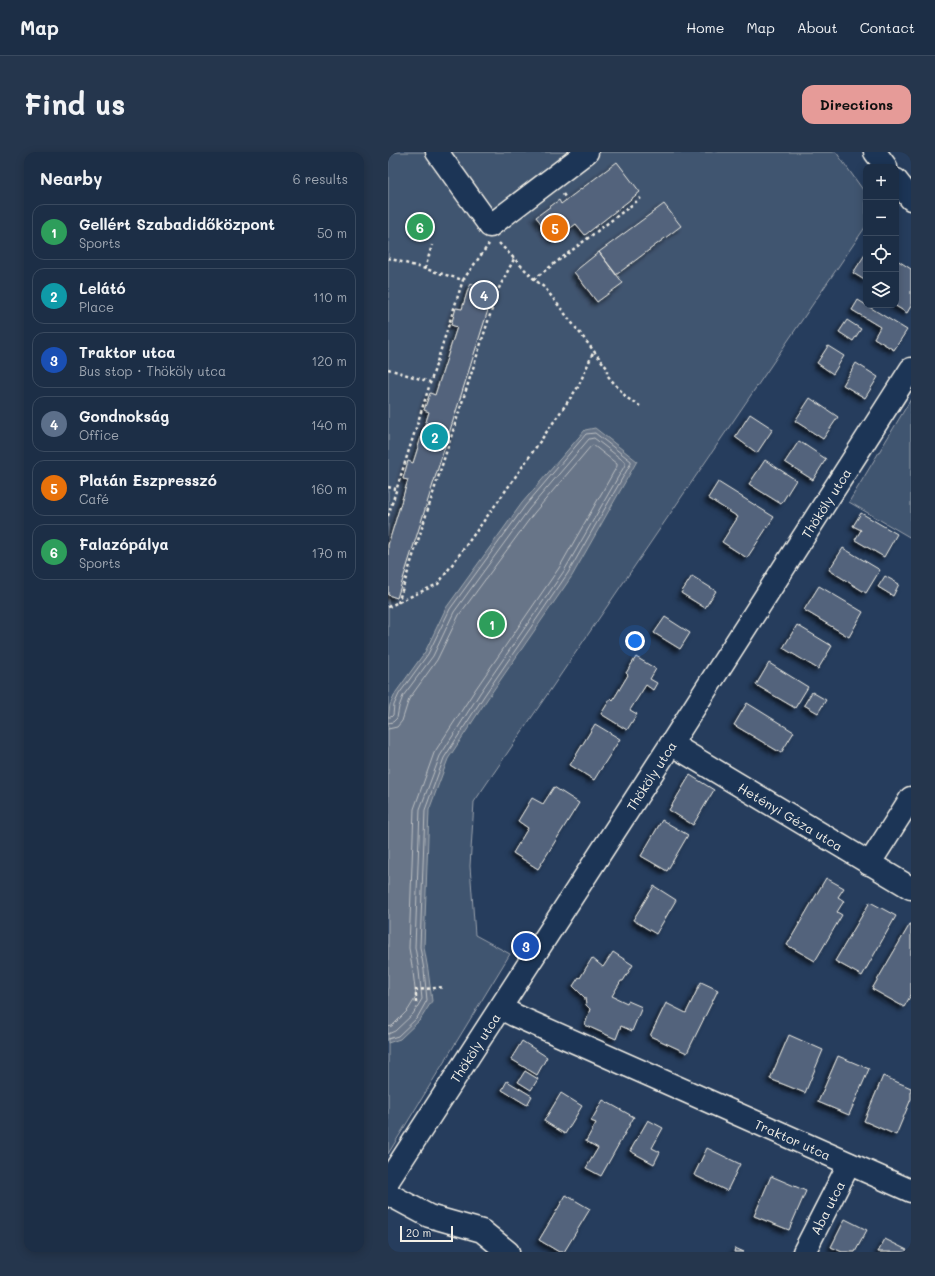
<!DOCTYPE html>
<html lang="en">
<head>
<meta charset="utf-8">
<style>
	:root { --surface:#1c2e46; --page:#25364d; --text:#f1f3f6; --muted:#a0a8b3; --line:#3a4a5f; --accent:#e69b98 }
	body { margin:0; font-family:Mali,sans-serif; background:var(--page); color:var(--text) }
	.controls { position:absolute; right:12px; top:12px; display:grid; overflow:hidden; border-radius:8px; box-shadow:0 2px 10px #0003 }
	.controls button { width:36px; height:36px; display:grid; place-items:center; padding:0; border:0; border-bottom:1px solid var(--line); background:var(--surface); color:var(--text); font:20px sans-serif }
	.scale { position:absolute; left:12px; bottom:10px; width:53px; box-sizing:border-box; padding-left:4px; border:2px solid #f4f1e8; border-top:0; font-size:11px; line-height:14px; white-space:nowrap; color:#f4f1e8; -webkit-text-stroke:3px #1d3557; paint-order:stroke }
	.you { position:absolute; left:247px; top:489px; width:14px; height:14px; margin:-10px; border:3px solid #fff; border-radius:50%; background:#1a73e8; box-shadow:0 0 0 6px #1a73e833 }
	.badge { display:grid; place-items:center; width:26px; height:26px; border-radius:50%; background:var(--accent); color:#fff; font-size:13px; font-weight:700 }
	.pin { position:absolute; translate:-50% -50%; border:2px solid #fff; box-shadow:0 1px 4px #0006 }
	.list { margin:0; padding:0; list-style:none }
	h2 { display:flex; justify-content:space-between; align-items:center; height:52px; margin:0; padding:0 16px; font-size:17px }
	h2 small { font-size:13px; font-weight:400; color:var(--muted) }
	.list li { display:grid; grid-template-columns:26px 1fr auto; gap:12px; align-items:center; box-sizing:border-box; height:56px; margin:0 8px 8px; padding:0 8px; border:1px solid var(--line); border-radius:12px }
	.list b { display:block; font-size:15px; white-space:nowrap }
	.list p { margin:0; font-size:13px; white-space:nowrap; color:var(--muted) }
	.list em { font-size:13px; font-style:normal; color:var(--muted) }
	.icon { flex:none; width:22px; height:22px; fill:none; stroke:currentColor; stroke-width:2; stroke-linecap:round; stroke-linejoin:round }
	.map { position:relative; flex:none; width:523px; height:1100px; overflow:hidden; border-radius:12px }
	header { display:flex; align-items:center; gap:24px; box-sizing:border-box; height:56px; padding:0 20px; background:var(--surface); border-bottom:1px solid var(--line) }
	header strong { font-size:19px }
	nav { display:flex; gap:22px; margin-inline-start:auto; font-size:14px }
	.intro { display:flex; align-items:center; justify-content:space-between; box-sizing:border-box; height:96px; padding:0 24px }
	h1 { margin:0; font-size:28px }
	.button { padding:10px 18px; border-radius:12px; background:var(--accent); color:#111; font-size:14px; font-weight:700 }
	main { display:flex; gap:24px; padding:0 24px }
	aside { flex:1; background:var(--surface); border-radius:12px; box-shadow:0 2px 10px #0003 }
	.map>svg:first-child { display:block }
</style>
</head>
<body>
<header>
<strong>Map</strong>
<nav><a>Home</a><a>Map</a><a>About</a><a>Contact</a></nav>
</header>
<div class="intro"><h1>Find us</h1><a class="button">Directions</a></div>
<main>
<aside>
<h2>Nearby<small>6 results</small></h2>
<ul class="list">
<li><span class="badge" style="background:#2e9e5b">1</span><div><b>Gellért Szabadidőközpont</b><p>Sports</p></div><em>50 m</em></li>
<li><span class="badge" style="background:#0f9aa8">2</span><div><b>Lelátó</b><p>Place</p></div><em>110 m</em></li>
<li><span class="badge" style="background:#1a4fb4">3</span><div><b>Traktor utca</b><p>Bus stop · Thököly utca</p></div><em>120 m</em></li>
<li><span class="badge" style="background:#5c6f8a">4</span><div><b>Gondnokság</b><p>Office</p></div><em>140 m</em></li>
<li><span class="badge" style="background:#e8710a">5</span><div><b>Platán Eszpresszó</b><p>Café</p></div><em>160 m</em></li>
<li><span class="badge" style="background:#2e9e5b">6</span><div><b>Falazópálya</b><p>Sports</p></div><em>170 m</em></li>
</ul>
</aside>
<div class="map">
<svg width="523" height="1100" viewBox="0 0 523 1100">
	<defs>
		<filter id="shadow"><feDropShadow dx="-3.5" dy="3.5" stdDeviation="2" flood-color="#0009"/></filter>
	</defs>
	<rect width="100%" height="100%" fill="#263d5d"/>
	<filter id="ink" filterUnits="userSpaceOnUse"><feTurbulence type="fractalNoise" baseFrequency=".025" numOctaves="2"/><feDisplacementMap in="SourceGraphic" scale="8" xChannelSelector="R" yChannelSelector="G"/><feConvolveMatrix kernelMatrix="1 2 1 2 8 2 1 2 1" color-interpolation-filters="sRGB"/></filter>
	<g filter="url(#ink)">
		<!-- green -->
		<path fill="#40546f" stroke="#9aa2ac" d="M0 0H448L478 42V74L86 650 82 714 87 783 122 802 0 1002Z
			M523 247V386L461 350Z"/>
		<!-- water -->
		<path fill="#677588" stroke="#9fa7ae" d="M207 276 249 309 184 424 100 546 60 607 41 658 36 795 40 818 44 849 32 868 12 887 0 891V567L2 553 8 540 37 500 58 456 134 351 197 278Z"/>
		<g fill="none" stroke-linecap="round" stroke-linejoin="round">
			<!-- shore -->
			<path stroke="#bcbfc2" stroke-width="1" d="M0 565H3L5 563 6 553 11 542 40 502 62 457 137 354 198 282 207 281 243 309V311L180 421 96 544 56 606 37 658 32 795 36 818 39 848 29 866 10 884 0 887
				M0 571 5 570 9 566 11 555 15 544 45 504 66 460 141 357 201 287 206 286 237 310V313L176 419 92 541 52 604 32 657 27 795 31 819 34 847 25 862 7 879 0 882
				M0 577 9 575 14 569 21 547 49 508 71 463 80 451 146 361 203 294 205 293 229 312V314L171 416 87 538 46 601 26 657 21 796 25 820 28 845 20 858 4 874 0 875"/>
		</g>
		<!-- building -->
		<path fill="#52647b" stroke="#f4f1e8" filter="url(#shadow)" d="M229 10 252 40 197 83 188 72 166 88 148 65 171 48 173 52Z
			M276 52 293 74 228 123 211 100Z
			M211 100 235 131 209 150 186 120Z
			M478 101V129L465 121Z
			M509 108 523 117V154L519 161 506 153H508Z
			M82 131 106 139 9 446 0 443V393L20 328 15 327 20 309 25 311 41 260 36 258 42 241 47 243 69 175 63 173 68 156 74 157Z
			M470 148 519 178 506 198 486 186 492 175 464 158Z
			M459 168 473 177 465 189 451 180Z
			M440 194 456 204 445 222 429 211Z
			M468 211 490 225 477 246 455 233Z
			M422 246 450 265 435 287 407 269Z
			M362 262 385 277 369 301 347 285Z
			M411 289 438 307 425 328 397 310Z
			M377 308 408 328 393 352 361 332Z
			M330 330 386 365 359 406 334 390 350 365 320 346Z
			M473 361 509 382 496 405 467 388 473 378 465 374Z
			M455 396 492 418 478 441 441 418Z
			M304 424 328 439 317 456 293 441Z
			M497 424 511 432 505 444 490 435Z
			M431 434 475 460 461 485 416 458Z
			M277 465 302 481 292 497 266 481Z
			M409 473 444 494 430 517 395 496Z
			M248 505 268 517 262 527 269 531 265 538 258 533 242 558 249 562 239 578 213 562 223 546 225 548 240 523 238 521Z
			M381 511 420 535 407 556 368 533Z
			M424 540 438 548 430 561 416 553Z
			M359 551 406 580 393 601 346 573Z
			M207 572 232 587 206 628 182 613Z
			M302 623 326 638 305 673 281 658Z
			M166 635 191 651 150 717 125 701 140 676 130 669 144 646 155 652Z
			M274 668 300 683 279 719 253 704Z
			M438 726 456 736 450 745 456 749 449 760 454 763 427 809 399 793Z
			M266 734 288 748 268 782 245 768Z
			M482 750 508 764 474 824 447 809Z
			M522 772H523V843L516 855 484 837Z
			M225 800 245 813 235 829H233L224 844 239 851 240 849 254 855 244 879 233 874 228 887 197 873 202 857 198 853 197 846 185 834 191 825 192 826 204 806 215 815Z
			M313 830 330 838 299 901 262 884 278 851 298 861Z
			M401 883 435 898 417 941 382 927Z
			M134 889 159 905 149 923 123 907Z
			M450 904 481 917 461 963 430 950Z
			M137 919 150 927 143 938 130 930Z
			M495 924 523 936V947L508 983 476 969Z
			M119 929 144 944 139 953 114 938Z
			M173 941 194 954 177 982 156 969Z
			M215 948 246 965 213 1024 198 1016 210 996 198 989 208 971 203 969Z
			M260 968 275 976 264 996 272 1000 266 1012 242 999Z
			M319 996 352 1012 339 1039 306 1023Z
			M383 1024 418 1039 401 1078 366 1064Z
			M178 1043 202 1057 176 1100H171L151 1088Z
			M457 1067 479 1078 467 1100H454L443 1095Z
			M497 1087 519 1098 518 1100H490Z
			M347 1096 356 1100H346Z"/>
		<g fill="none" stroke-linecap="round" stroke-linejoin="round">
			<defs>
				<g id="minor">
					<path d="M49 0 102 74 199 0"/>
					<path d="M487 0 498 15"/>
					<path d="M508 28 523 47"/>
					<path id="s1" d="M283 592 523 736"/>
					<path d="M481 712 523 646"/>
					<path id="s2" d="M113 856 126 863 523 1039"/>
					<path id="s3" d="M0 1029 283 592 523 217"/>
					<path d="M0 1042 41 1064 94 1079 120 1100"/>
					<path id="s4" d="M416 1100 461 1012"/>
				</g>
			</defs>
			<!-- minor casing -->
			<use href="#minor" stroke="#f4f1e8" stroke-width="25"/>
			<!-- path -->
			<path stroke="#f4f1e8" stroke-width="2.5" stroke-dasharray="3 3" stroke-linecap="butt" d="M175 42 179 48
				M111 91 146 127 157 136 219 216V223L239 246 252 254
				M0 106 75 128 101 92
				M37 117 44 93
				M146 127 253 46
				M0 217 42 230
				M0 335 8 337
				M0 364 75 128
				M10 451 110 138 126 107
				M0 455 50 432 116 341 190 235 205 201
				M28 851V838L56 835"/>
			<!-- minor -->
			<use href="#minor" stroke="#1d3557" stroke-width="22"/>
		</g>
	</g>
	<g text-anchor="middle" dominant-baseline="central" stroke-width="3" stroke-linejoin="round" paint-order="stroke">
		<!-- street labels -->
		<g font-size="13" fill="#f4f1e8" stroke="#1d3557">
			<text stroke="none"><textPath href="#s3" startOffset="807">Thököly utca</textPath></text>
			<text stroke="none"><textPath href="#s3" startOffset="483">Thököly utca</textPath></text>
			<text stroke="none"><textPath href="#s1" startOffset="140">Hetényi Géza utca</textPath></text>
			<text stroke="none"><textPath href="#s3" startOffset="159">Thököly utca</textPath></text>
			<text stroke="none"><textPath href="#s2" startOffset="320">Traktor utca</textPath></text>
			<text stroke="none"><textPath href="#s4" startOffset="50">Aba utca</textPath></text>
		</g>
	</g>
</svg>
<div class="controls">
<button>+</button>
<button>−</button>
<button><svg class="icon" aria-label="locate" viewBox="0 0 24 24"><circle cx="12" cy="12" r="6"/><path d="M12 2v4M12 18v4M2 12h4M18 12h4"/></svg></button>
<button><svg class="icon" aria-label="layers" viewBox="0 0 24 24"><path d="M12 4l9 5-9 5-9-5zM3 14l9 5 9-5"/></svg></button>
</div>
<div class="scale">20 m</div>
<div class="you"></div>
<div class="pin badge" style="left:104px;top:472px;background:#2e9e5b">1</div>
<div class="pin badge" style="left:47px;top:285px;background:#0f9aa8">2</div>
<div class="pin badge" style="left:138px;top:794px;background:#1a4fb4">3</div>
<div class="pin badge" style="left:96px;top:143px;background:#5c6f8a">4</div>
<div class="pin badge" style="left:167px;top:76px;background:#e8710a">5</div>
<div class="pin badge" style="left:32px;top:75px;background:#2e9e5b">6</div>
</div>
</main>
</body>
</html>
